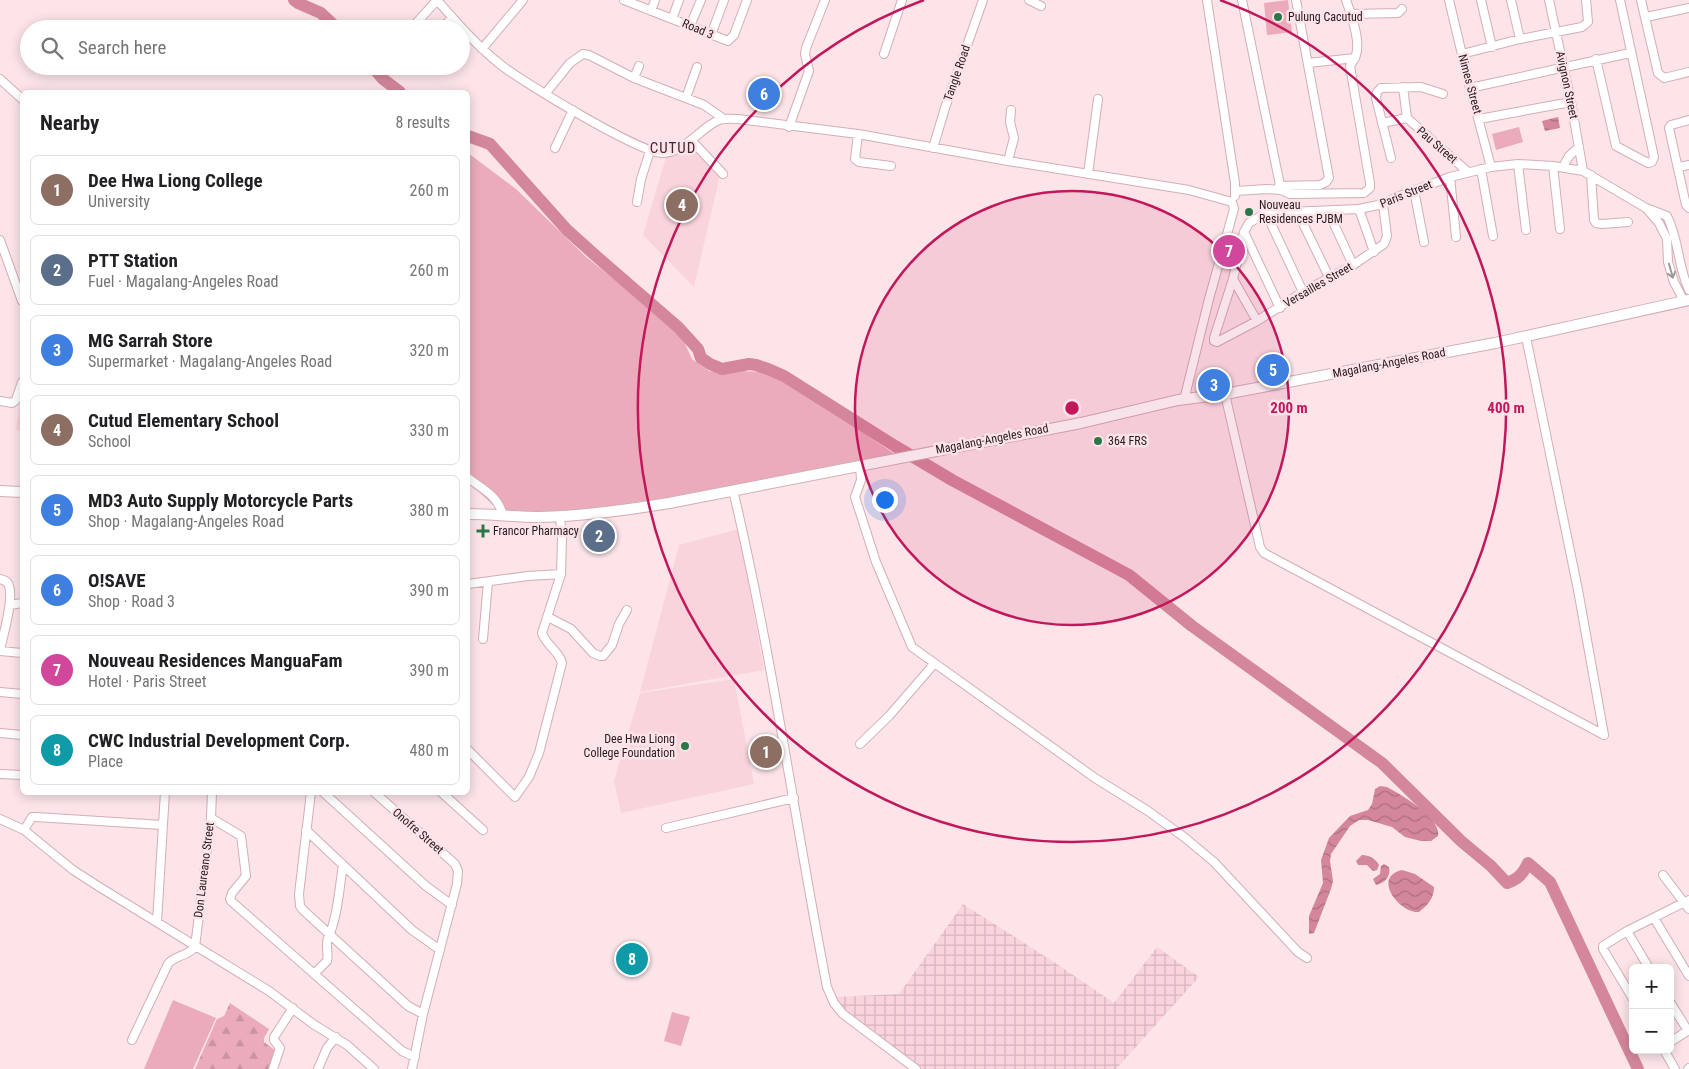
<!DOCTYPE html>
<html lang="en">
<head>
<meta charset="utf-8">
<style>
	:root { --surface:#fff; --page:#f6f6f6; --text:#202124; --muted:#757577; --line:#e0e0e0; --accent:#2a7848 }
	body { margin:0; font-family:"Roboto Condensed",sans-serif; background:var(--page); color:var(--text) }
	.controls { position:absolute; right:15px; bottom:15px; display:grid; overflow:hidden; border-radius:8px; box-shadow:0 2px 12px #0003 }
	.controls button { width:45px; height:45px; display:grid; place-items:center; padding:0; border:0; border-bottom:1px solid var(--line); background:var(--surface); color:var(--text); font:25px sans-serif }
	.you { position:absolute; left:884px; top:499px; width:18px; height:18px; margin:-12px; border:4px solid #fff; border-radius:50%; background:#1a73e8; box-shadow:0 0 0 8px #1a73e833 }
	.badge { display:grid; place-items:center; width:32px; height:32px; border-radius:50%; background:var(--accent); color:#fff; font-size:16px; font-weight:700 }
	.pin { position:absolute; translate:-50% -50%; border:2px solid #fff; box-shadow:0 1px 5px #0006 }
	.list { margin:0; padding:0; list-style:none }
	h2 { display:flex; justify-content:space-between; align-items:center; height:65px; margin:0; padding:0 20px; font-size:21px }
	h2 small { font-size:16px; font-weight:400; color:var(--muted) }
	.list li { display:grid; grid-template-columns:32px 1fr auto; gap:15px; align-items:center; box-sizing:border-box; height:70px; margin:0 10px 10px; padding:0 10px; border:1px solid var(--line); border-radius:8px }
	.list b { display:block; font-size:19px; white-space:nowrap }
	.list p { margin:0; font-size:16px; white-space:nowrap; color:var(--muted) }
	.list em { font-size:16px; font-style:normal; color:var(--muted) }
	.icon { flex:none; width:28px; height:28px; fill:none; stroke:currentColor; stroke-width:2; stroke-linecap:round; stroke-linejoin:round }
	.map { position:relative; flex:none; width:1689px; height:1069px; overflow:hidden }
	.search { position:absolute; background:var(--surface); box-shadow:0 2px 12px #0003; left:20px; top:20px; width:450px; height:55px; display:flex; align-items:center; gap:12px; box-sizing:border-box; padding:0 18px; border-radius:28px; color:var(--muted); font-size:19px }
	.panel { position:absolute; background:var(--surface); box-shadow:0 2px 12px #0003; left:20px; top:90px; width:450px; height:705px; border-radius:8px }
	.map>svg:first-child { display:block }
</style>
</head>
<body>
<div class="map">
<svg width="1689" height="1069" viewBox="0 0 1689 1069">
	<defs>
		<pattern id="industrial-grid" width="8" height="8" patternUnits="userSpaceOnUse" patternTransform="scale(1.25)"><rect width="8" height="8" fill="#fad4dd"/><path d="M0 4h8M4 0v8" fill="none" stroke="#d6b5bd"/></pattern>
		<pattern id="forest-firs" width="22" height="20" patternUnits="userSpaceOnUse" patternTransform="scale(1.25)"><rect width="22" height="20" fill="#ebabbb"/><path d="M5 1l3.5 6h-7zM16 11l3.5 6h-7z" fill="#ca93a0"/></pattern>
		<pattern id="water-waves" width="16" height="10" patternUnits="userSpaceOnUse" patternTransform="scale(1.25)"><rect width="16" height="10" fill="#d4879b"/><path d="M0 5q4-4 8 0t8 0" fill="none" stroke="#ac6e7e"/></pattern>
	</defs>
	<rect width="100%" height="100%" fill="#fce4e9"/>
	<!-- built -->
	<path fill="#fad4dd" d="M692 143 720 175 694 287 643 235 666 157Z
		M22 388V431L16 430Z
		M739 529 764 670 640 692 679 545Z
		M734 679 754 784 621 813 614 781 640 693Z"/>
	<!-- industrial -->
	<path fill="url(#industrial-grid)" d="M963 904 1057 964 1114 1003 1157 947 1199 977 1116 1069H922L835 1001 836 997 899 994Z"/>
	<!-- green -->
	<path fill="#ebabbb" d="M1288 0 1292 32 1267 35 1264 3Z
		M1519 127 1523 142 1496 150 1492 134Z
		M468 153 516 189 586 257 671 324 681 335 692 359 709 371 724 373 741 371 763 372 778 377 799 389 896 455 698 495 601 511 503 514 468 482Z
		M173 1000 216 1018 193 1069H144Z
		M672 1012 690 1017 681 1046 664 1041Z"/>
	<!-- forest -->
	<path fill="url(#forest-firs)" d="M230 1003 269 1029 264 1038V1042L276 1051 269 1069H195L217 1019 224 1016Z"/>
	<!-- water -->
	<path fill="url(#water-waves)" d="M1558 117 1560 128 1545 131 1542 121Z
		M1380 786 1387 787C1400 794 1442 818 1438 836L1431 841H1421L1405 837 1392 827 1368 820H1359L1350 826 1331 854 1330 861 1333 881 1331 889 1314 933 1309 934V916L1323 883 1321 860 1329 838 1350 816 1368 810 1372 804 1375 789Z
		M1362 855C1369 855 1376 859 1379 865L1377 870 1373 871 1367 865H1358L1356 861Z
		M1384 864 1389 867C1391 876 1385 883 1376 885L1373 879 1380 874 1381 866Z
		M1402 870 1415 874 1434 887C1434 898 1428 905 1419 912 1400 914 1371 877 1402 870Z"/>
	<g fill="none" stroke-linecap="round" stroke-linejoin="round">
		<!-- river -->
		<path stroke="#d4879b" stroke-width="12" d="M294 0 298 3 321 13 338 29
			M372 66 383 79 400 92
			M468 136 490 144 567 230 596 256 678 327 698 349 701 358 710 364 722 369 749 364 756 365 768 369 784 376 895 446 952 480 1129 575 1192 626 1382 763 1461 841 1491 866 1507 883C1518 879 1523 874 1528 863L1550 882 1638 1069"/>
		<defs>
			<path id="minor" d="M624 0 728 41 734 35 747 0
				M1029 0 1041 6
				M1207 0 1235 183V196
				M1242 0 1281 190
				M1449 0 1470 88 1491 167
				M1481 0 1492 47
				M1511 0 1520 39
				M1549 0 1571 102 1583 171
				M1641 0 1658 73 1664 78 1689 72
				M651 11 655 0
				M1351 14 1398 13 1402 9
				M1646 17 1689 8
				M672 19 679 0
				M690 26 701 0
				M411 29 437 0C457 23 477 46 501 65 521 81 644 156 664 153 687 151 701 127 719 120 725 118 732 119 738 119L858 134 1008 161 1189 190 1232 202 1234 209 1209 299 1184 400
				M442 29 452 17
				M711 35 724 0
				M482 49 523 0
				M884 54 902 0
				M1462 54 1520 39 1582 27 1588 22 1586 0
				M1596 59 1616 146 1648 163 1652 162 1654 157 1620 0
				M1308 63 1355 58
				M634 78 639 66
				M0 79 22 99
				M1403 87 1407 118 1468 172
				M1470 88 1630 53
				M545 94 570 63 583 54 589 55 634 78 704 105 724 119
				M686 98 697 67
				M1479 119 1571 102
				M1689 120 1671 125 1669 128 1686 205 1689 208
				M1382 123 1407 118
				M789 127 809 71 805 54 806 48 825 0
				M858 134 855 159 859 162 891 166
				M692 141 723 174
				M555 148 573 110
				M933 148 945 108 983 0
				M1391 158 1376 98 1377 92 1381 88 1421 87 1443 94
				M1008 161 1014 138 1010 122 1011 110
				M1518 164 1526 230
				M1553 166 1560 229
				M1563 167 1569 156 1579 147
				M1679 167 1689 165
				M1481 169 1493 236
				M1088 174 1098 99
				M1591 175 1594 220 1596 223 1602 224 1628 222
				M1450 177 1456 237
				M1279 186 1320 185 1326 182 1329 178 1296 0
				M1414 190 1424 242
				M1236 191 1267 189 1281 190 1290 194 1364 193 1370 188V183L1350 66C1352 62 1355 59 1356 55 1361 41 1351 14 1346 0
				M637 202 641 179 650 151
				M1383 204 1387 236 1384 244 1353 265 1303 292 1257 321 1217 342 1214 341V338L1233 279 1244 232 1249 223 1266 213 1359 209 1383 204 1397 197 1450 177 1491 167 1518 164 1553 166 1583 171 1646 208 1667 216C1680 242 1677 265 1689 290
				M1646 208 1659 223 1667 239 1668 262 1674 282 1684 301
				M1359 209 1374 252
				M1297 211 1329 277
				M1328 211 1353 265
				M1266 213 1303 292
				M1244 232 1280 308
				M0 240 22 301
				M1233 279 1257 321
				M1526 337 1578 590 1604 735
				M1225 394 1260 547 1264 553 1604 735
				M0 401 12 403 16 400 22 382
				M860 466 861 480 855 497 876 562 912 647 1095 778 1148 811 1184 837 1214 862 1298 952 1307 958
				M468 478C484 490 497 495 503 515
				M733 490C772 654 795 822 827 987L834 1003 843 1014 916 1069
				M0 579C4 580 8 581 9 586 14 599 3 636 0 650
				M468 584 528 576 561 574
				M10 605 22 603
				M548 617 571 629 593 653 600 656H603L612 645 619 624 627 610
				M483 639 488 582
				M0 651 22 653
				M0 692 22 694
				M0 733 22 735
				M860 744 889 716 934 664
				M468 750 515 797 529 777 539 753 562 663C559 651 545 644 542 633L561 574 562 538 560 516
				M0 774 22 775
				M311 792 299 894 300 906 303 910 408 1006 423 1014
				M323 792 426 886 452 905
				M374 792 455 864 458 871 457 884 423 1014 412 1069
				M441 792 483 830
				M211 818 241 836 246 876 232 893 230 899 231 901 402 1051 415 1057
				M0 819 24 830 73 870 101 888 269 991 313 1024 347 1045 374 1069
				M666 828 794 798
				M24 830 32 817H36L162 825
				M306 830 412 930 440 950
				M1663 875 1689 909
				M1654 918 1689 976
				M157 922 165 792
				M1627 931 1649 968
				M314 974 327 961C329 954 325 944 328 938 338 916 339 889 343 865
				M1633 999 1603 949V946L1627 931 1689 900
				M1670 1002 1688 1031
				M132 1040 168 964C176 954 185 958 195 947L211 818 212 792
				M1670 1042 1689 1030
				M1664 1050 1675 1069
				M273 1069 280 1048 274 1040V1037L293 1008
				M318 1069 327 1048 336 1037
				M1688 1069 1689 1068"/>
			<path id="major" d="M0 491 22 492
				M468 514C492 514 516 517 540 517 583 516 627 510 669 503L1081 423 1178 400 1225 394 1495 343 1689 300"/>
		</defs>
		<!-- minor casing -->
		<use href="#minor" stroke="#d3aeb6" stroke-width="10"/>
		<!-- major casing -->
		<use href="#major" stroke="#d3aeb6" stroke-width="12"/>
		<!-- minor -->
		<use href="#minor" stroke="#fff" stroke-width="8"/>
		<!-- major -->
		<use href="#major" stroke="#fff" stroke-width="10"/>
	</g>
	<!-- one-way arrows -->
	<defs><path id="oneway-shaft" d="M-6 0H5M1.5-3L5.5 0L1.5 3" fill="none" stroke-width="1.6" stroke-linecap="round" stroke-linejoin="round" transform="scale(1.25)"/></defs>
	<use stroke="#9e989a" href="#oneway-shaft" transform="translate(1671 271) rotate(74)"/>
	<!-- distance rings -->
	<circle cx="1072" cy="408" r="217" fill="#c2185b" fill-opacity=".12"/>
	<g fill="none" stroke="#c2185b" stroke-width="2.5">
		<circle cx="1072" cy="408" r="217"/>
		<path d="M1220 0A434 434 0 1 1 924 0"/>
	</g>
	<!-- markers -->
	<g fill="#2a7848" stroke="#fce4e9" stroke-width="2">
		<circle cx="1278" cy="17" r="5"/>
		<circle cx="1249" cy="212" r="5"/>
		<circle cx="1098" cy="441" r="5"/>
		<path d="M480.5 523.5h5v5h5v5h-5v5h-5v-5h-5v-5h5z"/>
		<circle cx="685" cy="746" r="5"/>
	</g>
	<g text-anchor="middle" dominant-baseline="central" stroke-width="5" stroke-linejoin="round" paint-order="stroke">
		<!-- poi labels -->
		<g font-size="12" fill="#281a1e" stroke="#fce4e9" text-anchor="start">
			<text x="1288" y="17">Pulung Cacutud</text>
			<text x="1259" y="205">Nouveau<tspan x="1259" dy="14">Residences PJBM</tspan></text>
			<text x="1108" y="441">364 FRS</text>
			<text x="493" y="531">Francor Pharmacy</text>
			<text x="675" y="739" text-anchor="end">Dee Hwa Liong<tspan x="675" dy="14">College Foundation</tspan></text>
		</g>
		<!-- street labels -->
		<g font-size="12" fill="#281a1e" stroke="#fce4e9">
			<text transform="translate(698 29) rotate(23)">Road 3</text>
			<text transform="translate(957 73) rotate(-71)">Tangle Road</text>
			<text transform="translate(1470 84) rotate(75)">Nimes Street</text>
			<text transform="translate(1567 85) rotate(78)">Avignon Street</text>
			<text transform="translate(1437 145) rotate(41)">Pau Street</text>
			<text transform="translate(1406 194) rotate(-22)">Paris Street</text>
			<text transform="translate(1318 285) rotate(-30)">Versailles Street</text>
			<text transform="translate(1389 363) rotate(-11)">Magalang-Angeles Road</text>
			<text transform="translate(992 439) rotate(-11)">Magalang-Angeles Road</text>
			<text transform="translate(418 831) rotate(41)">Onofre Street</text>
			<text transform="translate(204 870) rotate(-83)">Don Laureano Street</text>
		</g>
		<!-- quarter labels -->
		<g font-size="15" letter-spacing="1" fill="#44272f" stroke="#fce4e9">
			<text x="673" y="148">CUTUD</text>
		</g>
	</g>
	<circle cx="1072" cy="408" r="8" fill="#c2185b" stroke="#fce4e9" stroke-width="2.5"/>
	<g font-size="15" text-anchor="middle" font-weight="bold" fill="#c2185b" stroke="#fce4e9" stroke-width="5" stroke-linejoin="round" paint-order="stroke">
		<text x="1289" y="413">200 m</text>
		<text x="1506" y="413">400 m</text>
	</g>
</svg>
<div class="controls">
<button>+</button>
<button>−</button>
</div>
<div class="you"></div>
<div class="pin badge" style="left:766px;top:752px;background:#8d6e63">1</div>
<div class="pin badge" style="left:599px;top:536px;background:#5c6f8a">2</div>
<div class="pin badge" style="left:1214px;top:385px;background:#3f7fe0">3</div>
<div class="pin badge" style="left:682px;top:205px;background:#8d6e63">4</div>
<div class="pin badge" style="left:1273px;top:370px;background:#3f7fe0">5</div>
<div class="pin badge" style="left:764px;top:94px;background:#3f7fe0">6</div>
<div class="pin badge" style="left:1229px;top:251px;background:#d1479c">7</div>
<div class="pin badge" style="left:632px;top:959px;background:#0f9aa8">8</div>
<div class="search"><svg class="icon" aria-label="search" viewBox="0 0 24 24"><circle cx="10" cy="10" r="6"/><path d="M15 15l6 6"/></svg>Search here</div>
<section class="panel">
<h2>Nearby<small>8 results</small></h2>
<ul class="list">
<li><span class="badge" style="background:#8d6e63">1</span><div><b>Dee Hwa Liong College</b><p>University</p></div><em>260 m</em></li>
<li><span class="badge" style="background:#5c6f8a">2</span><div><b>PTT Station</b><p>Fuel · Magalang-Angeles Road</p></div><em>260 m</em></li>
<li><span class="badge" style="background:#3f7fe0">3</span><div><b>MG Sarrah Store</b><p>Supermarket · Magalang-Angeles Road</p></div><em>320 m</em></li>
<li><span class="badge" style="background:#8d6e63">4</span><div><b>Cutud Elementary School</b><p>School</p></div><em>330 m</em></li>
<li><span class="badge" style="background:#3f7fe0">5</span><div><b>MD3 Auto Supply Motorcycle Parts</b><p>Shop · Magalang-Angeles Road</p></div><em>380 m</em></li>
<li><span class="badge" style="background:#3f7fe0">6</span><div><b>O!SAVE</b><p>Shop · Road 3</p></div><em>390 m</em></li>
<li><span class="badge" style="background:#d1479c">7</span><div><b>Nouveau Residences ManguaFam</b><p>Hotel · Paris Street</p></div><em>390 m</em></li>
<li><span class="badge" style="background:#0f9aa8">8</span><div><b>CWC Industrial Development Corp.</b><p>Place</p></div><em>480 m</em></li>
</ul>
</section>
</div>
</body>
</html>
